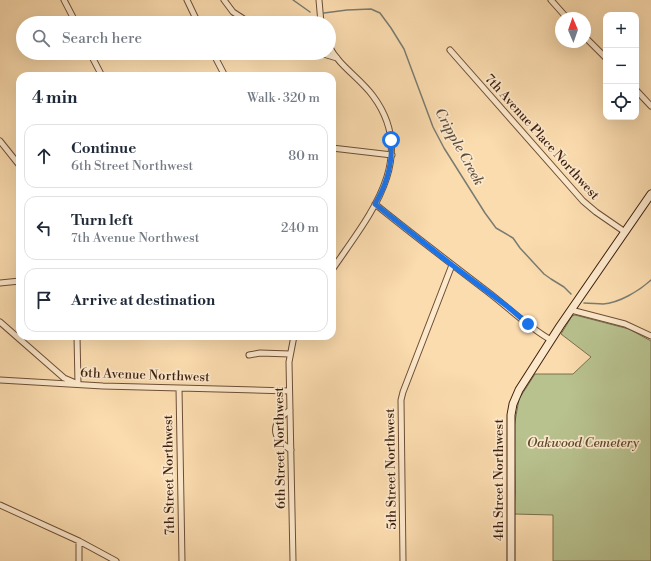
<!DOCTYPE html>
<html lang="en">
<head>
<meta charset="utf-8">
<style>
	:root { --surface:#fff; --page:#f6f6f7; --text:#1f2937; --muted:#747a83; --line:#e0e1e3 }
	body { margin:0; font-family:"Libre Bodoni",serif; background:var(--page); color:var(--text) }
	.controls { position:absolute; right:12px; top:12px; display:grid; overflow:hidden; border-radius:8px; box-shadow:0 4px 16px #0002 }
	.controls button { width:36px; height:36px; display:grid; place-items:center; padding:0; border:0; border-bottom:1px solid var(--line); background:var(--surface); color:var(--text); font:20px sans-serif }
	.compass { position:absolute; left:555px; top:12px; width:36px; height:36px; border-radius:50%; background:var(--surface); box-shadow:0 4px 16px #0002; rotate:358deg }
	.stop { position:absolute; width:12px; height:12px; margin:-9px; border:3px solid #1a73e8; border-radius:50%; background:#fff }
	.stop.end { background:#1a73e8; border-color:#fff; box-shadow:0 1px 4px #0008 }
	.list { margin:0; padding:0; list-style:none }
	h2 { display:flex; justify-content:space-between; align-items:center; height:52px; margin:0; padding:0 16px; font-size:17px }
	h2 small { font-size:13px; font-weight:400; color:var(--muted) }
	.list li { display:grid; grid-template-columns:26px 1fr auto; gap:12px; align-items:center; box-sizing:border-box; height:64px; margin:0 8px 8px; padding:0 8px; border:1px solid var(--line); border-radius:12px }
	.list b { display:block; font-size:15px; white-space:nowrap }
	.list p { margin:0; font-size:13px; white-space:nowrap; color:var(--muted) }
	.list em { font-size:13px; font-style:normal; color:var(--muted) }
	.icon { flex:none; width:22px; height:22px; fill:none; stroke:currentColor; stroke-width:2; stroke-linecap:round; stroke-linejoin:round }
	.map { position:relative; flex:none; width:651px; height:561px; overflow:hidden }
	.search { position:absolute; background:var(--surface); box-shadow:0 4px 16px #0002; left:16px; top:16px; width:320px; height:44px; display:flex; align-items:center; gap:10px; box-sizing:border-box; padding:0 14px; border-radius:22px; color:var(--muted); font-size:15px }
	.panel { position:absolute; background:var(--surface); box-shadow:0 4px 16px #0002; left:16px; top:72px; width:320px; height:268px; border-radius:12px }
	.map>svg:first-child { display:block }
</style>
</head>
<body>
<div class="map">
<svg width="651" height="561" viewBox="0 0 651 561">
	<rect width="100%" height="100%" fill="#fbdcaf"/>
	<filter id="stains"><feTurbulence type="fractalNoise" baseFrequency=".005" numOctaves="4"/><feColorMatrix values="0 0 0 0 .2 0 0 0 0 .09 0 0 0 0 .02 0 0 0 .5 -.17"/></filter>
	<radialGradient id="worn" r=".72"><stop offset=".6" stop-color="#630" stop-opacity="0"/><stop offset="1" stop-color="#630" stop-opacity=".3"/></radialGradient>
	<!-- green -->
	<path fill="#b8c28f" stroke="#7b704e" d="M575 315 629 329 651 341V561H553V515L514 514 515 492 514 427 519 399 535 374H573L591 357 561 334 572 316Z"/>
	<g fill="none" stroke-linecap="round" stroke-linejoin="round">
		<!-- stream -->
		<path stroke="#797c72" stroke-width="1.5" d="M293 0 310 12
			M324 13 347 10 371 9 380 13 391 28 404 49 433 127 444 148 485 213 496 228 513 238 520 248 544 274 551 279 564 287 571 294
			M584 303C591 303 597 304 603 304 619 303 639 291 651 280"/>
		<defs>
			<path id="minor" d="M64 0 76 23
				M187 0 198 23
				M224 0 233 12 250 23
				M319 0 321 23
				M551 0 567 18
				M585 37 606 58
				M329 46C339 66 360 78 373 96 420 159 367 218 332 270
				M450 50 583 201 596 212 625 232
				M90 53 102 76
				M213 53 225 76
				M320 53 337 58
				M636 90 651 106
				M0 141 20 166
				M332 148 392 155
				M375 204C412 234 450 263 488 292 509 308 528 327 551 340
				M0 283 20 281
				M571 310 625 324 651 336
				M0 322 64 378 78 384 77 336
				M249 355 260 353 290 354
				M0 380 103 386 289 391
				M179 388 182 561
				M290 410C271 423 270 437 291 450
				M0 505 79 541 116 561
				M79 561V541
				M293 561 289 362 294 336
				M403 561 401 400 403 392 452 265"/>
			<path id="secondary" d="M511 561V415L513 404 519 390 560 326 651 194"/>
		</defs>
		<!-- minor casing -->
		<use href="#minor" stroke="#6d4e36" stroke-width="7"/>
		<!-- secondary casing -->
		<use href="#secondary" stroke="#3e1f0e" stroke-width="9"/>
		<!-- minor -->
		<use href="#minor" stroke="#fce8cb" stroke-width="5"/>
		<!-- secondary -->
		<use href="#secondary" stroke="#fce8cb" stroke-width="7"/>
	</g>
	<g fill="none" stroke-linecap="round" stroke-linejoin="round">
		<!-- route -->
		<path stroke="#1a73e8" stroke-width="5" d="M391 140C393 164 387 184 375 204L452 265 508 307 528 324"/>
	</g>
	<g text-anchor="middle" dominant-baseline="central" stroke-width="3.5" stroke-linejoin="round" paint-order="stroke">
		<!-- street labels -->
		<g font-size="13" fill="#3e1f0e" stroke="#fce8cb">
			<text transform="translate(542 137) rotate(48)">7th Avenue Place Northwest</text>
			<text transform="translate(145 375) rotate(2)">6th Avenue Northwest</text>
			<text transform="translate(280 448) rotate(-91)">6th Street Northwest</text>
			<text transform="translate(391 469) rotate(-91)">5th Street Northwest</text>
			<text transform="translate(169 475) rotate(-91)">7th Street Northwest</text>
			<text transform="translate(499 480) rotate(-90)">4th Street Northwest</text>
		</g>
		<!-- park labels -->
		<g font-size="13" font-style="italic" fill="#5c482e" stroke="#fce8cb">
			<text x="583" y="443">Oakwood Cemetery</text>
		</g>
		<!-- water labels -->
		<g font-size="14" font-style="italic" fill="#5c4e40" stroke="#fce8cb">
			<text transform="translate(459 147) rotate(61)">Cripple Creek</text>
		</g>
	</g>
	<rect width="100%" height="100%" filter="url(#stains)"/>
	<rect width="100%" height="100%" fill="url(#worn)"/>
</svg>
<div class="controls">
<button>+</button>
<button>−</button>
<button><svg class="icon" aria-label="locate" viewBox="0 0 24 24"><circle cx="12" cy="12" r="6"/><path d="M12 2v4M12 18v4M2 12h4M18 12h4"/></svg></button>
</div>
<svg class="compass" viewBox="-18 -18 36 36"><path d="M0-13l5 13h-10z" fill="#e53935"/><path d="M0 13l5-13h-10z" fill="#747a83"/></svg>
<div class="stop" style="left:391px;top:140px"></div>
<div class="stop end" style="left:528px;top:324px"></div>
<div class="search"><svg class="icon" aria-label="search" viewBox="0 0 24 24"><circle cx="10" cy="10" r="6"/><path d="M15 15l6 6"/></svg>Search here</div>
<section class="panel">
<h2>4 min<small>Walk · 320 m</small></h2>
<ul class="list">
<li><svg class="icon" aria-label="ahead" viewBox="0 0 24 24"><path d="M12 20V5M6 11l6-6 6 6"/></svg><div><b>Continue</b><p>6th Street Northwest</p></div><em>80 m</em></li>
<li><svg class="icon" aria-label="left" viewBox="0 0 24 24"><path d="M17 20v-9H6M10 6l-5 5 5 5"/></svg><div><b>Turn left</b><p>7th Avenue Northwest</p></div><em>240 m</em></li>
<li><svg class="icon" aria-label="arrive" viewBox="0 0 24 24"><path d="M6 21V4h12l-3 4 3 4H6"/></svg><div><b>Arrive at destination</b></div></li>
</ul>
</section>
</div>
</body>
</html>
